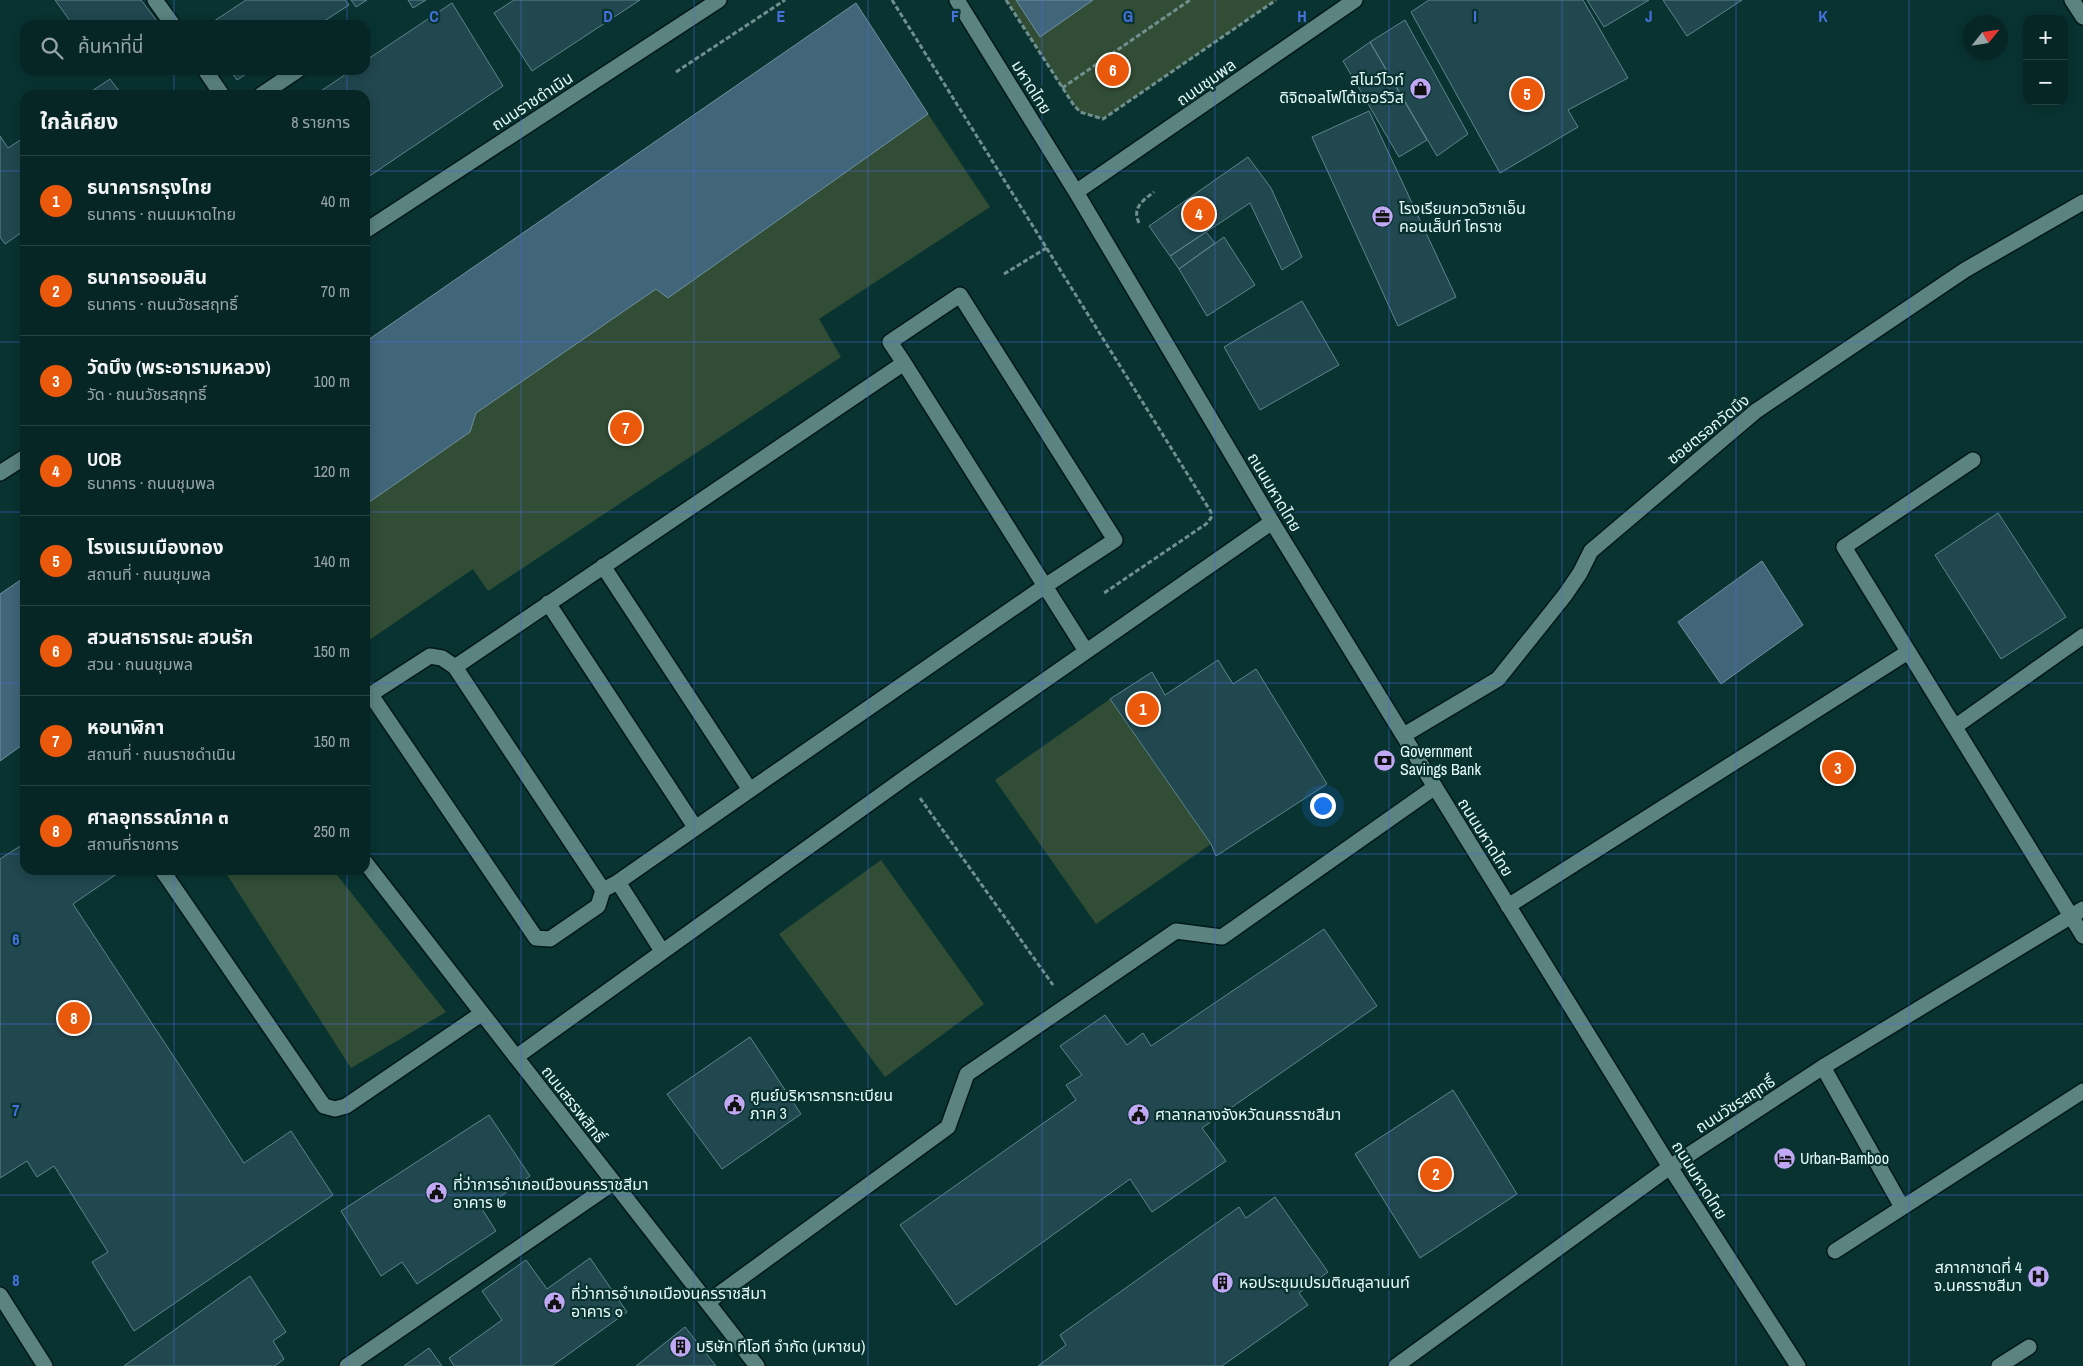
<!DOCTYPE html>
<html lang="th">
<head>
<meta charset="utf-8">
<style>
	:root { --surface:#062625; --page:#0f2e2d; --text:#f1f3f6; --muted:#98a5a7; --line:#274342; --accent:#ea580c }
	body { margin:0; font-family:"Archivo Narrow","Noto Sans Thai",sans-serif; background:var(--page); color:var(--text) }
	.controls { position:absolute; right:15px; top:15px; display:grid; overflow:hidden; border-radius:10px; box-shadow:0 2px 12px #0003 }
	.controls button { width:45px; height:45px; display:grid; place-items:center; padding:0; border:0; border-bottom:1px solid var(--line); background:var(--surface); color:var(--text); font:25px sans-serif }
	.compass { position:absolute; left:1963px; top:15px; width:45px; height:45px; border-radius:50%; background:var(--surface); box-shadow:0 2px 12px #0003; rotate:60deg }
	.you { position:absolute; left:1322px; top:805px; width:18px; height:18px; margin:-12px; border:4px solid #fff; border-radius:50%; background:#1a73e8; box-shadow:0 0 0 8px #1a73e833 }
	.badge { display:grid; place-items:center; width:32px; height:32px; border-radius:50%; background:var(--accent); color:#fff; font-size:16px; font-weight:700 }
	.pin { position:absolute; translate:-50% -50%; border:2px solid #fff; box-shadow:0 1px 5px #0006 }
	.list { margin:0; padding:0; list-style:none }
	h2 { display:flex; justify-content:space-between; align-items:center; height:65px; margin:0; padding:0 20px; font-size:21px }
	h2 small { font-size:16px; font-weight:400; color:var(--muted) }
	.list li { display:grid; grid-template-columns:32px 1fr auto; gap:15px; align-items:center; box-sizing:border-box; height:90px; padding:0 20px; border-top:1px solid var(--line) }
	.list b { display:block; font-size:19px; white-space:nowrap }
	.list p { margin:0; font-size:16px; white-space:nowrap; color:var(--muted) }
	.list em { font-size:16px; font-style:normal; color:var(--muted) }
	.icon { flex:none; width:28px; height:28px; fill:none; stroke:currentColor; stroke-width:2; stroke-linecap:round; stroke-linejoin:round }
	.map { position:relative; flex:none; width:2083px; height:1366px; overflow:hidden }
	.search { position:absolute; background:var(--surface); box-shadow:0 2px 12px #0003; left:20px; top:20px; width:350px; height:55px; display:flex; align-items:center; gap:12px; box-sizing:border-box; padding:0 18px; border-radius:15px; color:var(--muted); font-size:19px }
	.panel { position:absolute; background:var(--surface); box-shadow:0 2px 12px #0003; left:20px; top:90px; width:350px; height:785px; border-radius:15px }
	.map>svg:first-child { display:block }
</style>
</head>
<body>
<div class="map">
<svg width="2083" height="1366" viewBox="0 0 2083 1366">
	<rect width="100%" height="100%" fill="#083331"/>
	<!-- green -->
	<path fill="#324d35" d="M1006 0H1276L1103 119 1080 112 1073 104Z
		M928 114 990 207 819 319 841 357 488 591 473 569 365 643V505L470 432 476 413 656 289 668 298Z
		M1110 699 1211 844 1096 924 995 780Z
		M881 860 984 1004 885 1077 779 934Z
		M224 870H333L446 1012 351 1068Z"/>
	<!-- water -->
	<path fill="#416579" stroke="#72929f" d="M1016 0H1093L1040 37Z
		M856 3 928 114 668 298 656 289 476 413 470 432 365 505V342Z
		M1762 561 1803 625 1721 684 1678 622Z
		M25 577V743L0 761V594Z"/>
	<!-- building -->
	<path fill="#21474f" stroke="#5e858d" d="M55 0H141L160 25H73Z
		M246 0H345L349 5 318 25H208Z
		M351 0H367L356 7Z
		M408 0H426L413 8Z
		M514 0H640L532 71 494 13Z
		M1429 0H1583L1628 78 1568 110 1578 127 1500 173 1411 12Z
		M1587 0H1649L1604 27Z
		M1663 0H1742L1687 36Z
		M452 3 503 86 365 179V95H315L352 70H365V61Z
		M1405 20 1468 134 1437 156 1370 42Z
		M1370 42 1427 140 1399 157 1343 61Z
		M230 70H252L237 80Z
		M110 79 122 95H86Z
		M1369 111 1456 297 1398 326 1312 137Z
		M0 136 8 148 25 137V230L5 244 0 237Z
		M1248 157 1271 188 1302 257 1282 270 1250 203 1170 256 1149 226Z
		M1206 232 1215 243 1179 269 1170 256Z
		M1224 237 1255 285 1207 316 1179 269Z
		M1302 301 1339 365 1260 410 1224 347Z
		M630 411 643 430 623 444 609 426Z
		M1998 513 2066 617 2001 659 1935 555Z
		M1218 660 1233 684 1256 669 1327 784 1216 856 1211 844 1110 699 1152 672 1165 695Z
		M25 843V870H120L121 871 73 904 244 1163 291 1131 333 1195 134 1331 92 1262 108 1252 54 1166 37 1177 27 1161 0 1178V859Z
		M1324 929 1377 1006 1202 1128 1226 1161 1152 1212 1130 1179 956 1305 900 1225 1076 1100 1066 1085 1082 1075 1060 1046 1105 1015 1127 1045 1143 1033 1151 1046Z
		M750 1037 801 1114 722 1169 667 1094Z
		M1453 1090 1517 1194 1420 1258 1355 1154Z
		M489 1115 530 1176 482 1209 496 1231 417 1284 402 1262 381 1276 341 1211Z
		M1275 1197 1328 1272 1299 1293 1308 1305 1222 1366H1038L1066 1345 1060 1335 1239 1207 1246 1218Z
		M590 1258 627 1312 552 1366H454L449 1358 502 1320 482 1291 526 1260 547 1289Z
		M250 1276 286 1332 273 1341 284 1359 275 1366H124Z
		M685 1327 716 1366H636Z
		M429 1348 442 1366H404Z"/>
	<g fill="none" stroke-linecap="round" stroke-linejoin="round">
		<defs>
			<path id="lane" d="M155 0 173 25
				M205 70 222 95
				M261 95 298 70
				M904 363 1086 651
				M1973 460 1844 547 2071 916
				M603 566 750 790 618 882 603 890 455 667 904 363 890 342 960 295 1115 540 1045 586 750 790
				M548 603 695 827
				M371 695 536 938 550 939 598 906 603 890
				M365 698 430 656 442 658 455 667
				M1956 726 2083 636
				M365 862 516 1057 906 777 1272 522
				M162 870 324 1106 335 1109 346 1106 481 1014
				M618 882 662 951
				M1508 906 1908 652
				M708 1302 948 1127 967 1074 1176 931 1222 937 1435 787
				M1999 1366 2029 1347"/>
			<path id="street" d="M1404 735 1498 679 1565 595 1580 573 1591 551 1756 411 1965 270 2083 202
				M2071 916 2083 936
				M1823 1067 1902 1207
				M1835 1251 2083 1091
				M347 1366 613 1183"/>
			<path id="secondary" d="M957 0 1076 192 1272 522 1435 787 1670 1167 1798 1366
				M2072 0 2083 17
				M1076 192 1355 0
				M365 231 719 0
				M0 473 25 457
				M516 1057 757 1366
				M0 1295 45 1366
				M1396 1366 1670 1167 1823 1067 2083 909"/>
		</defs>
		<!-- lane casing -->
		<use href="#lane" stroke="#001918" stroke-width="18"/>
		<!-- street casing -->
		<use href="#street" stroke="#001918" stroke-width="18"/>
		<!-- secondary casing -->
		<use href="#secondary" stroke="#001918" stroke-width="18"/>
		<!-- path -->
		<path stroke="#6f908e" stroke-width="3" stroke-dasharray="5 2.5" stroke-linecap="butt" d="M892 0 1211 512V518L1206 524 1104 593
			M1006 0 1073 104 1080 112 1103 119 1276 0
			M676 72 785 0
			M1062 88 1190 0
			M1139 223C1132 208 1142 201 1154 192
			M1004 274 1048 247
			M920 798 1053 985"/>
		<!-- lane -->
		<use href="#lane" stroke="#5b8380" stroke-width="15"/>
		<!-- street -->
		<use href="#street" stroke="#5b8380" stroke-width="15"/>
		<!-- secondary -->
		<use href="#secondary" stroke="#5b8380" stroke-width="15"/>
	</g>
	<!-- grid -->
	<path fill="none" stroke="#4570de" stroke-width="1" stroke-opacity="0.55" d="M174 0V25M347 0V25M521 0V1366M694 0V1366M868 0V1366M1042 0V1366M1215 0V1366M1389 0V1366M1562 0V1366M1736 0V1366M1909 0V1366M174 70V95M347 70V95M0 171H25M365 171H2083M0 342H25M365 342H2083M0 512H25M365 512H2083M0 683H25M365 683H2083M0 854H25M365 854H2083M174 870V1366M347 870V1366M0 1024H2083M0 1195H2083"/>
	<!-- icons -->
	<defs>
		<symbol id="shop-disc" viewBox="-11 -11 22 22"><circle r="9.5" fill="#c0a8f4" stroke="#083331"/><path d="M-5-2.5h2.3a2.7 3.5 0 0 1 5.4 0H5L5.5 6h-11ZM-1.5-2.5h3a1.5 2.3 0 0 0-3 0Z" fill="#111"/></symbol>
		<symbol id="office-disc" viewBox="-11 -11 22 22"><circle r="9.5" fill="#c0a8f4" stroke="#083331"/><path d="M-6-3h4V-5.5h4V-3h4V5H-6ZM-1-4.5V-3h2v-1.5ZM-6 0V1H6V0Z" fill="#111"/></symbol>
		<symbol id="bank-disc" viewBox="-11 -11 22 22"><circle r="9.5" fill="#c0a8f4" stroke="#083331"/><path d="M-6-4H6V4H-6ZM0-2.3a2.3 2.3 0 1 0 0 4.6a2.3 2.3 0 1 0 0-4.6Z" fill="#111"/></symbol>
		<symbol id="civic-disc" viewBox="-11 -11 22 22"><circle r="9.5" fill="#c0a8f4" stroke="#083331"/><path d="M-.6-6.5H3V-4.5H.6V-3L4-1V1h2V6H-6V1h2V-1L-.6-3ZM-1.2 2.5V6h2.4V2.5Z" fill="#111"/></symbol>
		<symbol id="hotel-disc" viewBox="-11 -11 22 22"><circle r="9.5" fill="#c0a8f4" stroke="#083331"/><path d="M-6-4.5h1.5V1H6V5H4.5V3h-9V5H-6ZM-4 0a1.8 1.8 0 1 1 3.6 0ZM.5 0V-2.5h3Q6-2.5 6 0Z" fill="#111"/></symbol>
		<symbol id="hospital-disc" viewBox="-11 -11 22 22"><circle r="9.5" fill="#c0a8f4" stroke="#083331"/><path d="M-5-5h3v3.5h4V-5h3V5h-3V1.5h-4V5h-3Z" fill="#111"/></symbol>
		<symbol id="building-disc" viewBox="-11 -11 22 22"><circle r="9.5" fill="#c0a8f4" stroke="#083331"/><path d="M-4-6H4V6H1V3H-1V6H-4ZM-2.5-4.3h1.7v1.8h-1.7ZM.8-4.3h1.7v1.8H.8ZM-2.5-1h1.7V.8h-1.7ZM.8-1h1.7V.8H.8Z" fill="#111"/></symbol>
	</defs>
	<g fill-rule="evenodd">
		<use href="#shop-disc" x="1408" y="76" width="25" height="25"/>
		<use href="#office-disc" x="1370" y="204" width="25" height="25"/>
		<use href="#bank-disc" x="1372" y="748" width="25" height="25"/>
		<use href="#civic-disc" x="722" y="1092" width="25" height="25"/>
		<use href="#civic-disc" x="1126" y="1102" width="25" height="25"/>
		<use href="#hotel-disc" x="1772" y="1146" width="25" height="25"/>
		<use href="#civic-disc" x="424" y="1180" width="25" height="25"/>
		<use href="#hospital-disc" x="2026" y="1264" width="25" height="25"/>
		<use href="#building-disc" x="1210" y="1270" width="25" height="25"/>
		<use href="#civic-disc" x="542" y="1290" width="25" height="25"/>
		<use href="#building-disc" x="668" y="1334" width="25" height="25"/>
	</g>
	<g text-anchor="middle" dominant-baseline="central" stroke-width="4.5" stroke-linejoin="round" paint-order="stroke">
		<!-- poi labels -->
		<g font-size="16" fill="#e5faf8" stroke="#083331" text-anchor="start">
			<text x="1404" y="79" text-anchor="end">สโนว์ไวท์<tspan x="1404" dy="18">ดิจิตอลโฟโต้เซอร์วิส</tspan></text>
			<text x="1399" y="208">โรงเรียนกวดวิชาเอ็น<tspan x="1399" dy="18">คอนเส็ปท์ โคราช</tspan></text>
			<text x="1400" y="751">Government<tspan x="1400" dy="18">Savings Bank</tspan></text>
			<text x="750" y="1095">ศูนย์บริหารการทะเบียน<tspan x="750" dy="18">ภาค 3</tspan></text>
			<text x="1155" y="1114">ศาลากลางจังหวัดนครราชสีมา</text>
			<text x="1800" y="1158">Urban-Bamboo</text>
			<text x="453" y="1184">ที่ว่าการอำเภอเมืองนครราชสีมา<tspan x="453" dy="18">อาคาร ๒</tspan></text>
			<text x="2022" y="1267" text-anchor="end">สภากาชาดที่ 4<tspan x="2022" dy="18">จ.นครราชสีมา</tspan></text>
			<text x="1239" y="1282">หอประชุมเปรมติณสูลานนท์</text>
			<text x="571" y="1293">ที่ว่าการอำเภอเมืองนครราชสีมา<tspan x="571" dy="18">อาคาร ๑</tspan></text>
			<text x="696" y="1346">บริษัท ทีโอที จำกัด (มหาชน)</text>
		</g>
		<!-- street labels -->
		<g font-size="16" fill="#e5faf8" stroke="#083331">
			<text transform="translate(1206 82) rotate(-35)">ถนนชุมพล</text>
			<text transform="translate(1032 87) rotate(58)">มหาดไทย</text>
			<text transform="translate(532 101) rotate(-33)">ถนนราชดำเนิน</text>
			<text transform="translate(1708 429) rotate(-39)">ซอยตรอกวัดบึง</text>
			<text transform="translate(1275 492) rotate(59)">ถนนมหาดไทย</text>
			<text transform="translate(1486 837) rotate(58)">ถนนมหาดไทย</text>
			<text transform="translate(574 1104) rotate(52)">ถนนสรรพสิทธิ์</text>
			<text transform="translate(1735 1104) rotate(-33)">ถนนวัชรสฤทธิ์</text>
			<text transform="translate(1700 1180) rotate(58)">ถนนมหาดไทย</text>
		</g>
	</g>
	<g font-size="16" text-anchor="middle" font-weight="bold" fill="#4570de" stroke="#083331" stroke-width="4.5" stroke-linejoin="round" paint-order="stroke">
		<text x="434" y="22">C</text>
		<text x="608" y="22">D</text>
		<text x="781" y="22">E</text>
		<text x="955" y="22">F</text>
		<text x="1128" y="22">G</text>
		<text x="1302" y="22">H</text>
		<text x="1475" y="22">I</text>
		<text x="1649" y="22">J</text>
		<text x="1823" y="22">K</text>
		<text x="16" y="945">6</text>
		<text x="16" y="1116">7</text>
		<text x="16" y="1286">8</text>
	</g>
</svg>
<div class="controls">
<button>+</button>
<button>−</button>
</div>
<svg class="compass" viewBox="-18 -18 36 36"><path d="M0-13l5 13h-10z" fill="#e53935"/><path d="M0 13l5-13h-10z" fill="#98a5a7"/></svg>
<div class="you"></div>
<div class="pin badge" style="left:1143px;top:709px">1</div>
<div class="pin badge" style="left:1436px;top:1174px">2</div>
<div class="pin badge" style="left:1838px;top:768px">3</div>
<div class="pin badge" style="left:1199px;top:214px">4</div>
<div class="pin badge" style="left:1527px;top:94px">5</div>
<div class="pin badge" style="left:1113px;top:70px">6</div>
<div class="pin badge" style="left:626px;top:428px">7</div>
<div class="pin badge" style="left:74px;top:1018px">8</div>
<div class="search"><svg class="icon" aria-label="search" viewBox="0 0 24 24"><circle cx="10" cy="10" r="6"/><path d="M15 15l6 6"/></svg>ค้นหาที่นี่</div>
<section class="panel">
<h2>ใกล้เคียง<small>8 รายการ</small></h2>
<ul class="list">
<li><span class="badge">1</span><div><b>ธนาคารกรุงไทย</b><p>ธนาคาร · ถนนมหาดไทย</p></div><em>40 m</em></li>
<li><span class="badge">2</span><div><b>ธนาคารออมสิน</b><p>ธนาคาร · ถนนวัชรสฤทธิ์</p></div><em>70 m</em></li>
<li><span class="badge">3</span><div><b>วัดบึง (พระอารามหลวง)</b><p>วัด · ถนนวัชรสฤทธิ์</p></div><em>100 m</em></li>
<li><span class="badge">4</span><div><b>UOB</b><p>ธนาคาร · ถนนชุมพล</p></div><em>120 m</em></li>
<li><span class="badge">5</span><div><b>โรงแรมเมืองทอง</b><p>สถานที่ · ถนนชุมพล</p></div><em>140 m</em></li>
<li><span class="badge">6</span><div><b>สวนสาธารณะ สวนรัก</b><p>สวน · ถนนชุมพล</p></div><em>150 m</em></li>
<li><span class="badge">7</span><div><b>หอนาฬิกา</b><p>สถานที่ · ถนนราชดำเนิน</p></div><em>150 m</em></li>
<li><span class="badge">8</span><div><b>ศาลอุทธรณ์ภาค ๓</b><p>สถานที่ราชการ</p></div><em>250 m</em></li>
</ul>
</section>
</div>
</body>
</html>
